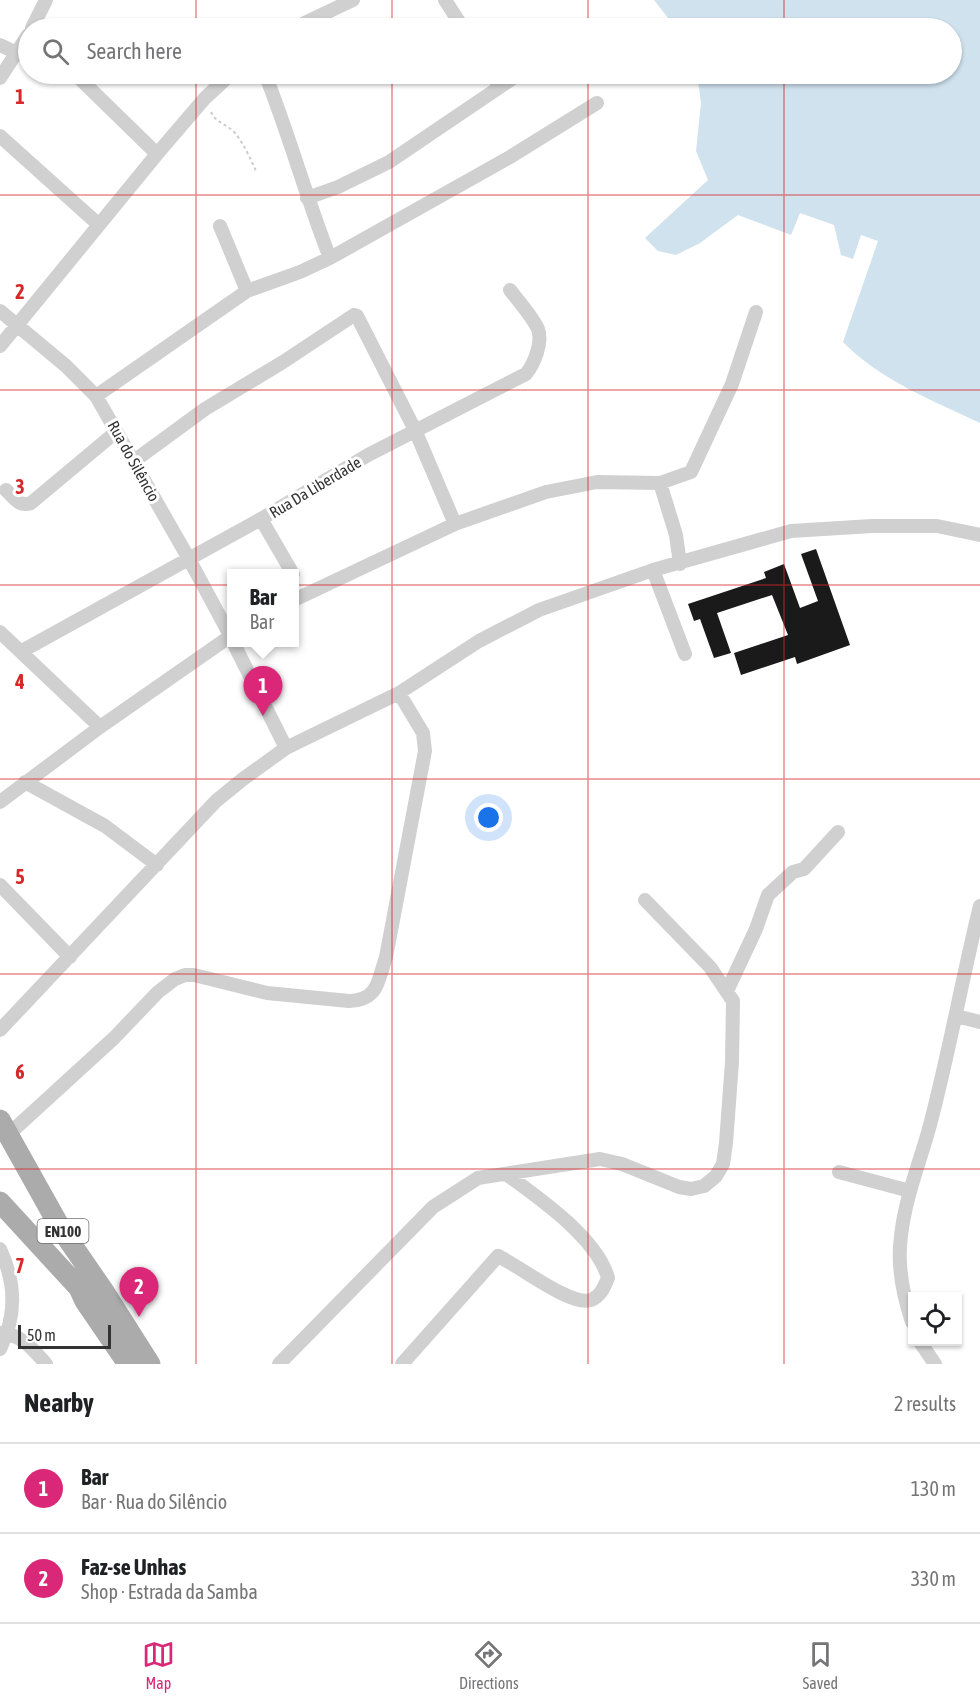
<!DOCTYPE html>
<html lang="en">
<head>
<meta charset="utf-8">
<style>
	:root { --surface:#fff; --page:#f6f6f6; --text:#202124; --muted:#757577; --line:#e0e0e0; --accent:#db2777 }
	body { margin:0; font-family:"Asap Condensed",sans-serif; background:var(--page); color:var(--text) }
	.controls { position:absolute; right:18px; bottom:18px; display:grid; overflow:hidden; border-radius:0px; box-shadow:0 2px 4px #0004 }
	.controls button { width:54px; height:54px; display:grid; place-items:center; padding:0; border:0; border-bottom:2px solid var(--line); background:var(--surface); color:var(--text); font:30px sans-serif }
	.scale { position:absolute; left:18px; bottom:15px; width:93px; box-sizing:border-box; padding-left:6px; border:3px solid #333; border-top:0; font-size:16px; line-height:21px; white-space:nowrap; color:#333; -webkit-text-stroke:4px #fff; paint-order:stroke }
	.you { position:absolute; left:489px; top:818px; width:21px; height:21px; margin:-15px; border:4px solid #fff; border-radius:50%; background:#1a73e8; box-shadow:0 0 0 9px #1a73e833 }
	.badge { display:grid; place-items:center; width:39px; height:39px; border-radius:50%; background:var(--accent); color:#fff; font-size:20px; font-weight:700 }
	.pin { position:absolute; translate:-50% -50px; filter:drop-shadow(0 2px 3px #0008) }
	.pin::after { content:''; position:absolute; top:32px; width:21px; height:18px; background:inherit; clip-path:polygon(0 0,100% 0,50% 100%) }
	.popup { position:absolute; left:227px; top:569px; width:72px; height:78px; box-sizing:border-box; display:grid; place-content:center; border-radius:0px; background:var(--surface); filter:drop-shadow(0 2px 4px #0005); font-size:20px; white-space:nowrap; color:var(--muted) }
	.popup b { font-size:22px; color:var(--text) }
	.popup::after { content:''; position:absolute; left:50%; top:100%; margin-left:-12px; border:12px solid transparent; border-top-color:var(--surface) }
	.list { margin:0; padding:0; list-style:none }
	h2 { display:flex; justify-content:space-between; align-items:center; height:78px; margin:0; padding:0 24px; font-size:26px }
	h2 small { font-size:20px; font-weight:400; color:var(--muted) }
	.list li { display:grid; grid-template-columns:39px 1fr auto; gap:18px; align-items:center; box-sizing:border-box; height:90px; padding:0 24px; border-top:2px solid var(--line) }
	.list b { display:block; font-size:22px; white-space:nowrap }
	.list p { margin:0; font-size:20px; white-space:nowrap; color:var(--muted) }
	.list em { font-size:20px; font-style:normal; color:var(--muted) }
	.icon { flex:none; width:33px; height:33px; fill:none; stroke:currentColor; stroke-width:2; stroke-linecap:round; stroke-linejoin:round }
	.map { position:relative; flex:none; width:980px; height:1364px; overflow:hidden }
	.search { position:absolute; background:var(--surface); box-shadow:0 2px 4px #0004; left:18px; right:18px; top:18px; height:66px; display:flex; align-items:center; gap:15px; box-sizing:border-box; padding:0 21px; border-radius:33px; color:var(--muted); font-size:22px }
	.sheet { height:258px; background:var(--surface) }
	nav { display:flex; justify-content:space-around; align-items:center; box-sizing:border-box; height:84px; border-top:2px solid var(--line); background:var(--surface); font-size:16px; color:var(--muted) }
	nav a { display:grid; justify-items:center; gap:3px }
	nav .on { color:var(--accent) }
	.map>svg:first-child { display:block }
</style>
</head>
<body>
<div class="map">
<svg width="980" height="1364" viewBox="0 0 980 1364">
	<rect width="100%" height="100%" fill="#fff"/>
	<!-- water -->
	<path fill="#cfe2ee" d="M654 0H980V423C932 400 880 380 843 342L878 241 861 235 853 259 841 255 834 225 800 213 791 235 738 215 700 243 676 255 658 251 645 238 708 180 696 151 701 103 697 74H952V28H676Z"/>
	<!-- building -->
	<path fill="#1a1a1a" d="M816 549 850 645 797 664 795 657 741 675 734 653 788 635 772 595 717 613 731 653 714 658 700 619 694 621 688 604 766 578 764 572 784 564 800 608 818 601 801 554Z"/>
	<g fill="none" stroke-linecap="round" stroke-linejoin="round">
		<!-- path -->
		<path stroke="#cdcdcd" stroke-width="2" stroke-dasharray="3 3" stroke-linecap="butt" d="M211 112C216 123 227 124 235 133 244 144 250 158 256 171"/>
		<!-- street -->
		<path stroke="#d0d0d0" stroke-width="14" d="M445 0 463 28
			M32 28 46 0
			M294 28 353 0
			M0 45 17 53
			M75 74 157 154
			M265 74C289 134 306 197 330 258
			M492 74 500 87
			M0 78 28 35
			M0 136 98 224
			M307 198 338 187 389 162 519 74
			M220 226 247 291
			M0 311 66 366 96 396 189 559 232 639
			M0 346 157 154 205 98 231 74
			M96 396 247 291 300 272 330 258 510 157 597 103
			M134 461 205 409 283 362 354 315 357 316 415 430 455 524
			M660 483 691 472 732 384 756 312
			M6 490C14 498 19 507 31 503L116 432
			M261 519 293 574
			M653 570 685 654
			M294 600 455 524 546 492 597 482 660 483 676 535 680 564
			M0 632 100 727
			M233 642 286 748
			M22 651 261 519 368 455 526 374C534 364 543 343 538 329 532 316 519 302 510 290
			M25 782 105 826 157 865
			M0 802 100 727 232 635
			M0 885 70 957
			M727 991 756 929 768 895 793 872 804 869 838 832
			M956 1016 980 1022
			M0 1030 216 801 243 779 286 748 399 693 479 641 539 610 653 570 791 531 872 526H937L980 535
			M9 1134 114 1038 158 992 175 979 185 975H194L267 993 349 1001C379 1000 378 980 386 957L425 751 423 733 399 693
			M839 1172 910 1191
			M0 1249C16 1283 17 1315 0 1349
			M912 1322C903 1295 897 1264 901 1236 905 1198 920 1162 930 1125 949 1053 962 979 980 906
			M0 1333C20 1333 34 1350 46 1364
			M920 1342 935 1364
			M279 1364 433 1207 478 1178 600 1159 622 1164 679 1187 691 1189 704 1186 716 1176 723 1164 726 1143 732 1062 733 1001 710 967 645 900
			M402 1364 498 1256C518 1265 571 1307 591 1300 601 1296 604 1287 608 1278 597 1238 539 1198 506 1174"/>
		<!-- primary -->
		<path stroke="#ababab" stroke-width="21" d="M0 1120 61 1229 105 1293 150 1364
			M0 1202 79 1288 85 1301 128 1364"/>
	</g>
	<!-- grid -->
	<path fill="none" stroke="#d62828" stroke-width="1.5" stroke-opacity="0.55" d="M196 0V28M392 0V28M588 0V28M784 0V28M196 74V1364M392 74V1364M588 74V1364M784 74V1364M0 195H980M0 390H980M0 585H980M0 779H980M0 974H980M0 1169H980"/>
	<g text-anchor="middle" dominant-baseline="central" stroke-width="6" stroke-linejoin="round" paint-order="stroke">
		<!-- shield labels -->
		<rect fill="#fff" stroke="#707070" stroke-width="1.5" x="37.5" y="1219" width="51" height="24" rx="4.5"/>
		<g font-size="15" font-weight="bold" fill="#333">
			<text x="63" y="1231">EN100</text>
		</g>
		<!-- street labels -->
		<g font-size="16" fill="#333" stroke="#fff">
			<text transform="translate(134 461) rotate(61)">Rua do Silêncio</text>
			<text transform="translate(315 487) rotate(-31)">Rua Da Liberdade</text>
		</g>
	</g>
	<g font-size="20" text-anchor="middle" font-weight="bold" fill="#d62828" stroke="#fff" stroke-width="6" stroke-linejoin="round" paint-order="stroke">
		<text x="20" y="104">1</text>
		<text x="20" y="299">2</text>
		<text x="20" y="494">3</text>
		<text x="20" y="689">4</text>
		<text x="20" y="884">5</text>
		<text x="20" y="1079">6</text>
		<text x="20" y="1273">7</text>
	</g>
</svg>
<div class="controls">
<button><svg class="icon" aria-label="locate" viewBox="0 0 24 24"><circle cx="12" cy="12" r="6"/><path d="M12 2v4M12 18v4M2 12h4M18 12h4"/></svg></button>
</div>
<div class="scale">50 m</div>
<div class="you"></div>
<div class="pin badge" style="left:263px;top:716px">1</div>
<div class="popup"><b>Bar</b>Bar</div>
<div class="pin badge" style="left:139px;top:1317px">2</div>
<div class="search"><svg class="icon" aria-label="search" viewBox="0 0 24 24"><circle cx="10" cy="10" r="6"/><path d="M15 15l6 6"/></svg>Search here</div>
</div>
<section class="sheet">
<h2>Nearby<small>2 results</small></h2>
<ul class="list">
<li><span class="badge">1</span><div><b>Bar</b><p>Bar · Rua do Silêncio</p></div><em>130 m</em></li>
<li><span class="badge">2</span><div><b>Faz-se Unhas</b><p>Shop · Estrada da Samba</p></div><em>330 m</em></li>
</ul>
</section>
<nav>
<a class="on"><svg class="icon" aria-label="map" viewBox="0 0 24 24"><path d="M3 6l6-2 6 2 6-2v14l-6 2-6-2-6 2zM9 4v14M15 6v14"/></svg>Map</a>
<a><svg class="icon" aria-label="directions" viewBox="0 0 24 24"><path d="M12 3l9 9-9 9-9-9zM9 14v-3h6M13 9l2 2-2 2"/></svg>Directions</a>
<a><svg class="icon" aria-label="saved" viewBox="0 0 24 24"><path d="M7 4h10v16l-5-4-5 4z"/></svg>Saved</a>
</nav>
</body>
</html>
